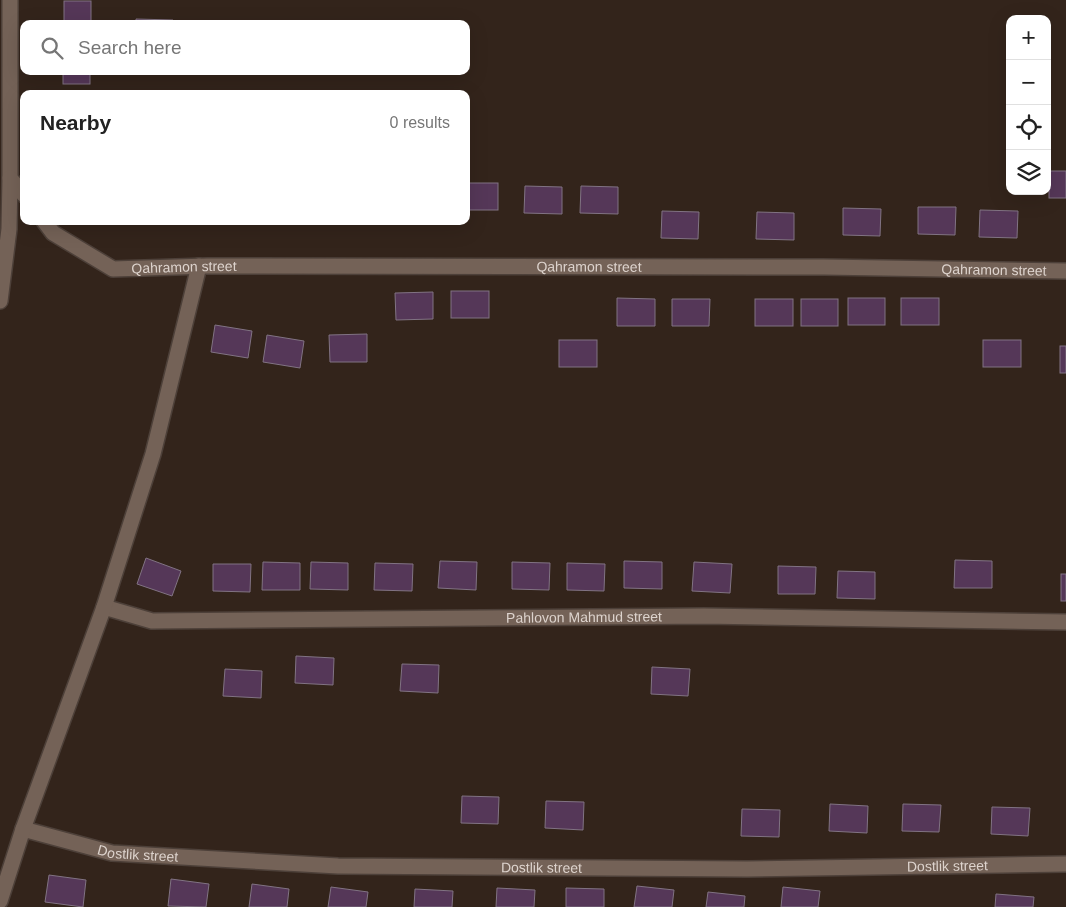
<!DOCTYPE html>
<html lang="en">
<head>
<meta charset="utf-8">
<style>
	:root { --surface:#fff; --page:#f6f6f6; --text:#222; --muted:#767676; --line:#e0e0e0 }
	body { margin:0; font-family:Arial,sans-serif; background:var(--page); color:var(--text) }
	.controls { position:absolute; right:15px; top:15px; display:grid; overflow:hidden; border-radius:10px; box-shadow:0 5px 20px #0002 }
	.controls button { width:45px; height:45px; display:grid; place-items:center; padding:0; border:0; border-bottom:1px solid var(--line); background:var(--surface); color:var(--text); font:25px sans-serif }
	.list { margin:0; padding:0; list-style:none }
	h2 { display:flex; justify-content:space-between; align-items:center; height:65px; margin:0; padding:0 20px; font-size:21px }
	h2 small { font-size:16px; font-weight:400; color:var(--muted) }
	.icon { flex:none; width:28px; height:28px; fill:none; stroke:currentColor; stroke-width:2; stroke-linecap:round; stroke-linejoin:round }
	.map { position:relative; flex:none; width:1066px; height:907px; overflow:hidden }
	.search { position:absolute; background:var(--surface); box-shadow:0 5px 20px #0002; left:20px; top:20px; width:450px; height:55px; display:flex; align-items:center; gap:12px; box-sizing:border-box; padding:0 18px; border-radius:10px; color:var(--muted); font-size:19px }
	.panel { position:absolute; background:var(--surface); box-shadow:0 5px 20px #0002; left:20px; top:90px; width:450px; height:135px; border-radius:10px }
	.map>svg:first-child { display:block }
	.building { fill:#553758; stroke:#817383 }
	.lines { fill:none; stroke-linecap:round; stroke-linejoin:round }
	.minor-casing { stroke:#4d4039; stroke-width:18 }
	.minor { stroke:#746257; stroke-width:15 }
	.labels { text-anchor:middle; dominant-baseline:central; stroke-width:4; stroke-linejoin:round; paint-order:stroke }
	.street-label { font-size:14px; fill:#ddd3cd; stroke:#33241b }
</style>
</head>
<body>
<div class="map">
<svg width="1066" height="907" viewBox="0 0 1066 907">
	<rect width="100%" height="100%" fill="#33241b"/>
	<g class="building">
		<rect x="64" y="1" width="27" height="23"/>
		<polygon points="136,19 173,20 173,24 136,24"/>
		<polygon points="176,21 214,22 213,24 176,24"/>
		<rect x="242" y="21" width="37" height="3"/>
		<rect x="63" y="71" width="27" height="13"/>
		<rect x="63" y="91" width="27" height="3"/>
		<rect x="1049" y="171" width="17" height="27"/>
		<rect x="466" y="183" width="32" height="27"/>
		<polygon points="525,186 562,187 562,214 524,213"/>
		<polygon points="581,186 618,187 618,214 580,213"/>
		<polygon points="918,207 956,207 955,235 918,234"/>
		<polygon points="843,208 881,209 880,236 843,235"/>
		<polygon points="980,210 1018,211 1017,238 979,237"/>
		<polygon points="662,211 699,212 698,239 661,238"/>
		<polygon points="757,212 794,213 794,240 756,239"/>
		<rect x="451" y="291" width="38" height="27"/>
		<polygon points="433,292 433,319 396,320 395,293"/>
		<polygon points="617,298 655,299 655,326 617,326"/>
		<rect x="848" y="298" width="37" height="27"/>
		<rect x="901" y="298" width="38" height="27"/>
		<polygon points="672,299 710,299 709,326 672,326"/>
		<rect x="755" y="299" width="38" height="27"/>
		<rect x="801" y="299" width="37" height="27"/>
		<polygon points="215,325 252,331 248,358 211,352"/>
		<polygon points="367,334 367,362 330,362 329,335"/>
		<polygon points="267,335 304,341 300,368 263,362"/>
		<rect x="559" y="340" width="38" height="27"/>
		<rect x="983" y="340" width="38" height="27"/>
		<rect x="1060" y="346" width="6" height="27"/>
		<polygon points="146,558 181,571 172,596 137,584"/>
		<polygon points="955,560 992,561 992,588 954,588"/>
		<polygon points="440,561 477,562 476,590 438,588"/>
		<polygon points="624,561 662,562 662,589 624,588"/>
		<polygon points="263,562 300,563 300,590 262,590"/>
		<polygon points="311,562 348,563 348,590 310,589"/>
		<polygon points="512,562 550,563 549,590 512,589"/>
		<polygon points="694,562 732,564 730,593 692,591"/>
		<polygon points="375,563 413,564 412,591 374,590"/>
		<polygon points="567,563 605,564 604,591 567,590"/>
		<polygon points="213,564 251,564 250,592 213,591"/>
		<polygon points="778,566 816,567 815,594 778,594"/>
		<polygon points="838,571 875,572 875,599 837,598"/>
		<rect x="1061" y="574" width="5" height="27"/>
		<polygon points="296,656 334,658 333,685 295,683"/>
		<polygon points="402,664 439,665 438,693 400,691"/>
		<polygon points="652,667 690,669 688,696 651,694"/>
		<polygon points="225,669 262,671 261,698 223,696"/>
		<polygon points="462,796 499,797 498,824 461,823"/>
		<polygon points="546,801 584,802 583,830 545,828"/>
		<polygon points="830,804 868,806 867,833 829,831"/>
		<polygon points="903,804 941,805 939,832 902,831"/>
		<polygon points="992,807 1030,808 1028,836 991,834"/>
		<polygon points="742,809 780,810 779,837 741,836"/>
		<polygon points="49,875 86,880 83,907 45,902"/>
		<polygon points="171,879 209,884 206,907 168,906"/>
		<polygon points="252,884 289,889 287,907 249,907"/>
		<polygon points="637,886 674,890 672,907 634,907"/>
		<polygon points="331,887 368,892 366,907 328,907"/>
		<polygon points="783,887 820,891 818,907 781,907"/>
		<polygon points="497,888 535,890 534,907 496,907"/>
		<polygon points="566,888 604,889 604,907 566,907"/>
		<polygon points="415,889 453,891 452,907 414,907"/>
		<polygon points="708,892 745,896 744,907 706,907"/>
		<polygon points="996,894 1034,897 1033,907 995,907"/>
	</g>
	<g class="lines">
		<g class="minor-casing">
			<g id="minor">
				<polyline points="10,0 10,178 24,195"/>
				<path id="s1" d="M44,221L53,233L113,269L207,266L824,267L1066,271"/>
				<polyline points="0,301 9,229 10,178"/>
				<path id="s2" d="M104,607L152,621L704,616L1066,622"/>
				<path id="s3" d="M23,829L112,853L338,866L747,869L1066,864"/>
				<polyline points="0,901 23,829 104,607 153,454 199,266"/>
			</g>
		</g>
		<use href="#minor" class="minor"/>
	</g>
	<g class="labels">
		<g class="street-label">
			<text stroke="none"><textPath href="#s1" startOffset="561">Qahramon street</textPath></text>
			<text stroke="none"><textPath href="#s1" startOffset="156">Qahramon street</textPath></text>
			<text stroke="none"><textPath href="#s1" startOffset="966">Qahramon street</textPath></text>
			<text stroke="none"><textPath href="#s2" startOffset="482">Pahlovon Mahmud street</textPath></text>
			<text stroke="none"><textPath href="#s3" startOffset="118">Dostlik street</textPath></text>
			<text stroke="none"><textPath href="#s3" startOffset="928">Dostlik street</textPath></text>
			<text stroke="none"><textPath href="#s3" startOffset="522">Dostlik street</textPath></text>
		</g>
	</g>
</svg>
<div class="controls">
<button>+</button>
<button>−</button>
<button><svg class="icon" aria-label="locate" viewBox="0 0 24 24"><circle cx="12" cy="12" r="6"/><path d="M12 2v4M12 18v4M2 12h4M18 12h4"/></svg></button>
<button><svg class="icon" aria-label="layers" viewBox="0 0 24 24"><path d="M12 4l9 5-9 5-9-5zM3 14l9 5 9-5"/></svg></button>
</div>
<div class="search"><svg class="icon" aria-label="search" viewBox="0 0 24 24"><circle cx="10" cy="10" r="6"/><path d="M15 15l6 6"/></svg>Search here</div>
<section class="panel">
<h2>Nearby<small>0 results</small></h2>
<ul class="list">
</ul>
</section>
</div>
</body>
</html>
